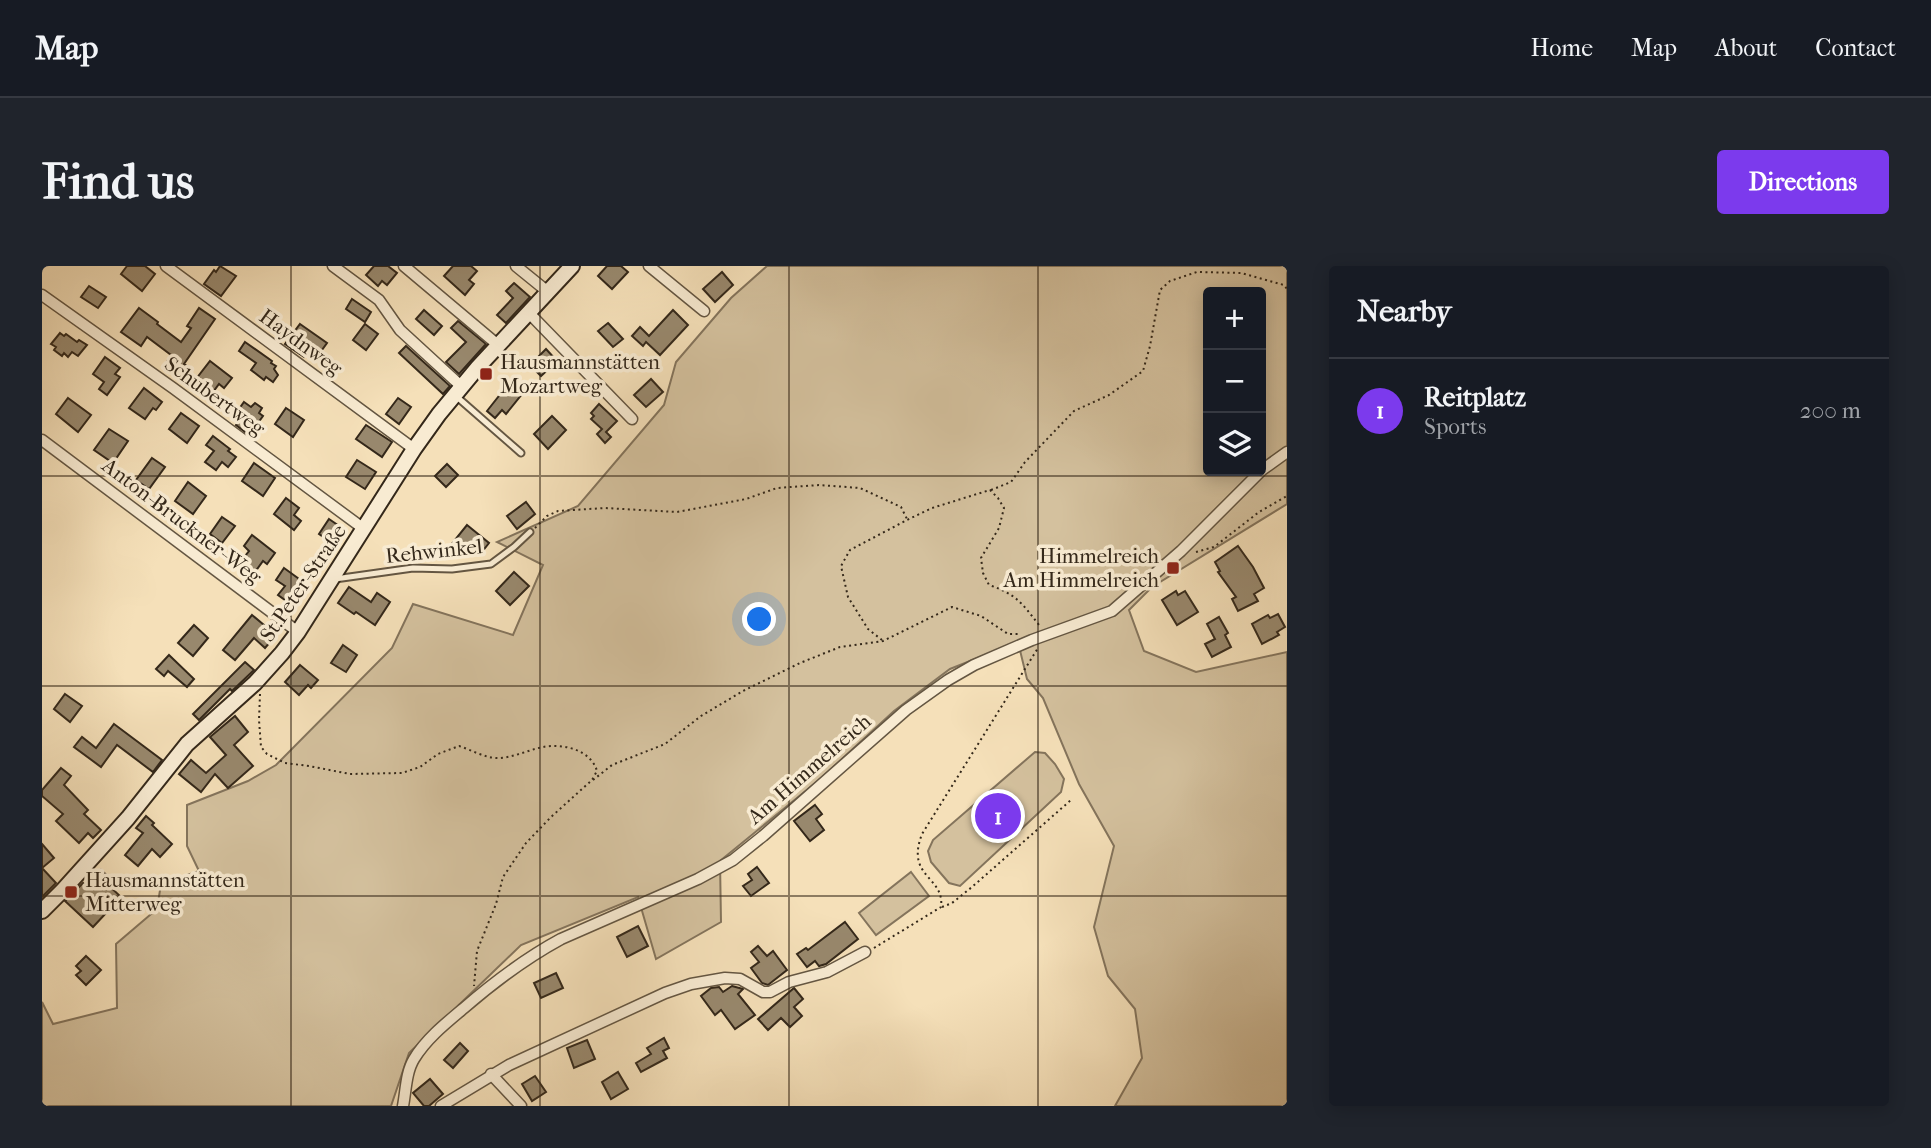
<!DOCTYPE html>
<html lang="en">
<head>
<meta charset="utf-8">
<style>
	:root { --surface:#171b24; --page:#20242c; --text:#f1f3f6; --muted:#9ea1a6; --line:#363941; --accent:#7c3aed }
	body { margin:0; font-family:"IM FELL French Canon",serif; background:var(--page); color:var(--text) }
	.controls { position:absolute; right:21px; top:21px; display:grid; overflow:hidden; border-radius:7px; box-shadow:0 4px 18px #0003 }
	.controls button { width:63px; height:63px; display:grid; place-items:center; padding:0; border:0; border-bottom:2px solid var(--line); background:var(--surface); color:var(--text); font:35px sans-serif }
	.you { position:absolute; left:718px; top:354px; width:24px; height:24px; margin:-18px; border:5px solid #fff; border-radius:50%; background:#1a73e8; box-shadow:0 0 0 10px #1a73e833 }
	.badge { display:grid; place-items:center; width:46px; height:46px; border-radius:50%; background:var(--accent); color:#fff; font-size:23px; font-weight:700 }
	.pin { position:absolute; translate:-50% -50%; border:4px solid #fff; box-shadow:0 2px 7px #0006 }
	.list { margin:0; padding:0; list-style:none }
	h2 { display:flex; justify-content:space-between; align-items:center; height:91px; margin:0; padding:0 28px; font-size:30px }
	h2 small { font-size:23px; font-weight:400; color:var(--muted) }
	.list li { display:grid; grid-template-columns:46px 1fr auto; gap:21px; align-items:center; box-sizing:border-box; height:105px; padding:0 28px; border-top:2px solid var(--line) }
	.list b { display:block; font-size:26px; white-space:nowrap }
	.list p { margin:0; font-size:23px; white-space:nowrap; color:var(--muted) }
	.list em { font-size:23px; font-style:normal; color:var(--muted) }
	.icon { flex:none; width:38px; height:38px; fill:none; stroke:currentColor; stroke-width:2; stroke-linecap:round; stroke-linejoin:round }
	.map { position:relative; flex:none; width:1245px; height:840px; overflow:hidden; border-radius:7px }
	header { display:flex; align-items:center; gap:42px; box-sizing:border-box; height:98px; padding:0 35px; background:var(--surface); border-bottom:2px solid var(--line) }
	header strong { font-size:33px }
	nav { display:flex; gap:38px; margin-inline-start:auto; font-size:24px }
	.intro { display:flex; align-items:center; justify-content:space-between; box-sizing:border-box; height:168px; padding:0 42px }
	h1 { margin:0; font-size:49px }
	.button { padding:18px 32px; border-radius:7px; background:var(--accent); color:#fff; font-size:24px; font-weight:700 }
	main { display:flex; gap:42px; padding:0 42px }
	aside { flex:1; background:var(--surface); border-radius:7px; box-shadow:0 4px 18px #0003 }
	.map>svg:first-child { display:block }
	.green { fill:#d4c19e; stroke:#84745c; stroke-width:2; fill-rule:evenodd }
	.building { fill:#98886d; stroke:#34281a; stroke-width:2 }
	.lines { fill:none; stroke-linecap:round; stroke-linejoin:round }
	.service-casing { stroke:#645642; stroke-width:9 }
	.minor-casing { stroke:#645642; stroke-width:13 }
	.secondary-casing { stroke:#34281a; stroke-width:18 }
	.path { stroke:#34281a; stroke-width:2; stroke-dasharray:2 3.5; stroke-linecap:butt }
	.service { stroke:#f8ebd2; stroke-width:5 }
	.minor { stroke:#f8ebd2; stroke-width:10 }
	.secondary { stroke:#f8ebd2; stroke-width:14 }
	.grid { fill:none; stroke:#34281a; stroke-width:2; stroke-opacity:0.55 }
	.poi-dot { fill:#8f2418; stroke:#f8ebd2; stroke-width:2.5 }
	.labels { text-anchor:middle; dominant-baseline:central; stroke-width:7; stroke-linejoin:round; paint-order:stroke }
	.street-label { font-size:21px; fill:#34281a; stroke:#f8ebd2 }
	.poi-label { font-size:21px; fill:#34281a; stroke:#f8ebd2; text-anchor:start }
</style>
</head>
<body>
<header>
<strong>Map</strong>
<nav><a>Home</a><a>Map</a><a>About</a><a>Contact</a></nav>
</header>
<div class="intro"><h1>Find us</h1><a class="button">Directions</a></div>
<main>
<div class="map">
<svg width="1245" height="840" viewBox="0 0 1245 840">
	<rect width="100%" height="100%" fill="#f5e0b9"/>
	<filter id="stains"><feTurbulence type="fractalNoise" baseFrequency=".00286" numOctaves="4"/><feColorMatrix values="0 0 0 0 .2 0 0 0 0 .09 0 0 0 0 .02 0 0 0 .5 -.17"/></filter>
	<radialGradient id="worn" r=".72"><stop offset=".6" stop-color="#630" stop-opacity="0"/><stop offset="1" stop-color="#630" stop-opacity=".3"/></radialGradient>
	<g class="green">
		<path d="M725,0H1245V238L1110,321L1087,344L1102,385L1154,406L1245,386V840H1073L1100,792L1093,743L1066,710L1052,661L1072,580L1037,518L1001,432L985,413L976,376L908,403L852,445L777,514L678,595L679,656L614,693L596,631L479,679L367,787L349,840H0V736L11,758L75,742L74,678L115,643L119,618L157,605L145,580V539L206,515L234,499L350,382L371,338L471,369L501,299L455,276L536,240L622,139L634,96L689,32ZM1166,26H1219V205H1166Z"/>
		<polygon points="993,486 1003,487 1013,498 1022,513 1019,526 918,620 907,617 889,596 886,585 891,574"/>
		<polygon points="869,606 887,630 834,669 817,647"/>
	</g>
	<g class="building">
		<polygon points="85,0 103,0 113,8 100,25 79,8"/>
		<polygon points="178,0 194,10 179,30 162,18 172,4 174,6"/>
		<polygon points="332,0 346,0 355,7 345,19 340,15 336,20 324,9"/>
		<polygon points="411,0 429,0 435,5 427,14 432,18 423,29 402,10"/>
		<polygon points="565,0 579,0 586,6 570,23 556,10"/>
		<polygon points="680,6 691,19 673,36 661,23"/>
		<polygon points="472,17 488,31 464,57 455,49 471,32 464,25"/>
		<polygon points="47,20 64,31 56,42 39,31"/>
		<polygon points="310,33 329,46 323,56 304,43"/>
		<polygon points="97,42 116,56 115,58 139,76 149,62 145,60 157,42 173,53 142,98 145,100 137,111 122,100 129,89 105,71 99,80 79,66"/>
		<polygon points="382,44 400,60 392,69 374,53"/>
		<polygon points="631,44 646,59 618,89 604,76 601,80 590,70 598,61 607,70"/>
		<polygon points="416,55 444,78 417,108 404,96 424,76 409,62"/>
		<polygon points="566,57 581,73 571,81 556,65"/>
		<polygon points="258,58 285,77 277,88 269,82 262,91 243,78"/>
		<polygon points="323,58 336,68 324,84 311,74"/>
		<polygon points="18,67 22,70 24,68 35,76 37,74 45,79 36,90 30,86 26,91 22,87 20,90 12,84 14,81 9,78"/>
		<polygon points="203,76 230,95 229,97 234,100 232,103 236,109 231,116 224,111 222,114 209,104 214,97 197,85"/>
		<polygon points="364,80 408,120 401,128 357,87"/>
		<polygon points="504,83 515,95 499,110 488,99"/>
		<polygon points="63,91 78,102 73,108 78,111 65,129 57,123 62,116 51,108"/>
		<polygon points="168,95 190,112 182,122 177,118 171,126 154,113"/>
		<polygon points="609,113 621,126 604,141 592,129"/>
		<polygon points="468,116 481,127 464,148 460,144 453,152 445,145"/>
		<polygon points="102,122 120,136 114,144 111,142 103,153 87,142"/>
		<polygon points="26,132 49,149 36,166 14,148"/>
		<polygon points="356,132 369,141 357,158 344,148"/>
		<polygon points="202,136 209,141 213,137 220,142 217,147 221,150 207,169 194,159 198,154 192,150"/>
		<polygon points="557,138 575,155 564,166 569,171 563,177 555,168 560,163 549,153 552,150 549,147"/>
		<polygon points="244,142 262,154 251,171 233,158"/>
		<polygon points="139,147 157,160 145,177 127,163"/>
		<polygon points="510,150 524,164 506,183 492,168"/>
		<polygon points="324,159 350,176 340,191 314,173"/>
		<polygon points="67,163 86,175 71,197 52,184"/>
		<polygon points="171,170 188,183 186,185 194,191 186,201 180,196 174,204 163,196 172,185 164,179"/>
		<polygon points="110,192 123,201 107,223 94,214"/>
		<polygon points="315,194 334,206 323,223 304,211"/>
		<polygon points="212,197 233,212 221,230 200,215"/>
		<polygon points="405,198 416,209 404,221 393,210"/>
		<polygon points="146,216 164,230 151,248 133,235"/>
		<polygon points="244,232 257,242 252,249 259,255 252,264 232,248"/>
		<polygon points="484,236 493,248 475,263 465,250"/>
		<polygon points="180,251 193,260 180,277 168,268"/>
		<polygon points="287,253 300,262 290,277 277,268"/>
		<polygon points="425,259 447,277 439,287 427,277 418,288 408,280"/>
		<polygon points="210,269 233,287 225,298 221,295 213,306 199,295 207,285 202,280"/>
		<polygon points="1196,280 1211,301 1222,322 1212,328 1216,335 1196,345 1190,333 1194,331 1176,306 1178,305 1173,296"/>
		<polygon points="242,302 264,318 250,339 236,329 243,320 234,314"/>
		<polygon points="472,306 487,320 468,339 454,325"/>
		<polygon points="307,321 329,336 335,327 348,336 333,359 314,346 312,348 296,337"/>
		<polygon points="1134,325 1136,329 1143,325 1156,346 1135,359 1120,334"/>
		<polygon points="1236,348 1243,361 1235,366 1237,369 1220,378 1210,358 1226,349 1228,352"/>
		<polygon points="210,349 234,369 223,382 212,372 193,394 181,384"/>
		<polygon points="1177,351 1186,367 1183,369 1189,381 1170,391 1163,378 1173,373 1165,358"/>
		<polygon points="152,359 166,372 151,390 136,377"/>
		<polygon points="301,379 315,389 304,406 289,397"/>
		<polygon points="127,389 152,413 145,421 126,405 122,410 114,403"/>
		<polygon points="203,396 212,404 190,425 188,423 157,454 151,448"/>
		<polygon points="258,399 276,414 269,422 266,419 257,429 243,416"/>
		<polygon points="23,428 40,440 28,456 12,443"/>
		<polygon points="193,450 206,466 192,479 211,500 186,522 173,508 159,526 137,508 149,494 164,507 184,489 168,471"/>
		<polygon points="72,458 120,494 111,506 75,479 59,501 32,481 40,471 54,482"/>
		<polygon points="19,502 29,510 22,519 46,544 42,548 59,564 51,572 46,567 37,577 14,555 21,548 0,530 0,524"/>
		<polygon points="773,539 780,548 774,553 782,564 768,575 752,555"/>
		<polygon points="104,550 112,557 110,559 130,578 118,591 110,583 96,600 83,589 101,567 94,562"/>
		<polygon points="0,578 12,592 0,602 14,617 0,631"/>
		<polygon points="715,601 727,617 709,630 701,620 710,614 706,608"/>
		<polygon points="59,604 68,612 64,617 79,631 51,661 23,635 41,617 44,620"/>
		<polygon points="803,656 816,673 784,698 777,700 773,695 765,701 755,688 764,682 766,684"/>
		<polygon points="596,660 606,680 585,691 575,671"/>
		<polygon points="716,680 725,690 731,685 745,704 726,719 720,717 709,702 717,696 709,686"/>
		<polygon points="44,690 59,704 44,719 34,709 39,705 34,700"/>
		<polygon points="514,707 521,722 499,732 492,717"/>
		<polygon points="690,720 701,723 696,728 713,749 693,763 679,744 673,749 659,730 669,722 677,721 681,726"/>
		<polygon points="752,722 761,733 752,741 760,750 748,761 739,752 726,764 716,753"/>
		<polygon points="622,772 627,782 621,785 625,792 599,806 594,797 609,788 605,782"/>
		<polygon points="545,774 553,793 532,802 525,782"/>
		<polygon points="418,777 426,785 411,802 402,794"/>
		<polygon points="576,806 586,823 569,833 560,816"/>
		<polygon points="493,810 504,826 490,835 480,818"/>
		<polygon points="388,813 401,828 387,840 382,840 371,827"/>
	</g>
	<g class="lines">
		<g class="service-casing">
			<g id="service">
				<polyline points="415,131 479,187"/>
				<polyline points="293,313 371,302 410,303 449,298 472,281 488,266"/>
			</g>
		</g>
		<g class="minor-casing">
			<g id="minor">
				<polyline points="124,0 372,183"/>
				<polyline points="291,0 337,34 358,64 419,120"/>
				<polyline points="362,0 456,79"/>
				<polyline points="474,0 506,26"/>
				<polyline points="607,0 662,45"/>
				<polyline points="0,29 131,122 322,263"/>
				<polyline points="486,46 590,153"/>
				<polyline points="0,174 256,366"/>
				<polyline points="449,808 479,840"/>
				<path d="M361,840C364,824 364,806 372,793C384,773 404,757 422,742C452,716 484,692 519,673L656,613L691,594L721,570L864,444L906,414L932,399L990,374L1070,345L1139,285L1220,204L1245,186"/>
				<polyline points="399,840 467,799 623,727 649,718 683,712 698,713 721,726 728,726 747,716 785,706 823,686"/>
			</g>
		</g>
		<g class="secondary-casing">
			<polyline id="secondary" points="0,645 21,624 86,552 145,478 213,417 240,387 256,366 372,183 397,148 436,101 530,0"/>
		</g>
		<g class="path">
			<polyline points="949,224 969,216 983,196 1032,145 1067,129 1101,105 1108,80 1118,24 1128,15 1155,6 1199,7 1242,19 1245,23"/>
			<polyline points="493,262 505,250 516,245 563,242 635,246 704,233 735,222 777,219 818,222 859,241 865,253"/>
			<polyline points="1154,286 1172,281 1217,246 1245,230"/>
			<path d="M840,374L826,363L806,331L799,300L808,284L865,254L890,242L948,224L956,232L962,242L957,262L939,292L941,307L947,319C974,328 980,337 997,359"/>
			<path d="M218,428L217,454L219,481L225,488L243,497L267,500L308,508L360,507L378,501L396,488L417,480C430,484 444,493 458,492C473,491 486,484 501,481C521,477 549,484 555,505L550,514L509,551L484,577L461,611L454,638L435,685L432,720"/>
			<polyline points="551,514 570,499 623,478 659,450 701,425 758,397 798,381 841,375 910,341 939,350 966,368 978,368"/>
			<polyline points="900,641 910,637 930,621 1029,534"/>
			<path d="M832,682L899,641C903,610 863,612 880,568L996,382"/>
		</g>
		<use href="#service" class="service"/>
		<use href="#minor" class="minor"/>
		<use href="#secondary" class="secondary"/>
	</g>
	<path class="grid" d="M249,0V840M498,0V840M747,0V840M996,0V840M0,210H1245M0,420H1245M0,630H1245"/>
	<g class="poi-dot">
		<rect x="437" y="101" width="14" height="14" rx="3.5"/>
		<rect x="1124" y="295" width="14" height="14" rx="3.5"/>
		<rect x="22" y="619" width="14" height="14" rx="3.5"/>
	</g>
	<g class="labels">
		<g class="street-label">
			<text transform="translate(259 76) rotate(36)">Haydnweg</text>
			<text transform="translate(173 130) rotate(36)">Schubertweg</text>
			<text transform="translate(140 255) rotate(37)">Anton-Bruckner-Weg</text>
			<text transform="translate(392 285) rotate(-6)">Rehwinkel</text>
			<text transform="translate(261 317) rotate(-56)">St.Peter-Straße</text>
			<text transform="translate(767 503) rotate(-41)">Am Himmelreich</text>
		</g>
		<g class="poi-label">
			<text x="458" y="96">Hausmannstätten<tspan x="458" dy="24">Mozartweg</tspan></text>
			<text x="1117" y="290" text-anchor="end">Himmelreich<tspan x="1117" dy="24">Am Himmelreich</tspan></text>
			<text x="43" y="614">Hausmannstätten<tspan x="43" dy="24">Mitterweg</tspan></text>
		</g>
	</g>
	<rect width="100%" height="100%" filter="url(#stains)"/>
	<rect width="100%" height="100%" fill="url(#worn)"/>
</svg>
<div class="controls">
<button>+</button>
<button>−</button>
<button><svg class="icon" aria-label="layers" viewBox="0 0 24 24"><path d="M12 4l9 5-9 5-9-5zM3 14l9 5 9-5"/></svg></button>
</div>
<div class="you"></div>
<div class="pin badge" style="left:956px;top:550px">1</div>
</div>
<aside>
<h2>Nearby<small></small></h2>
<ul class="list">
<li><span class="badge">1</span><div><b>Reitplatz</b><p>Sports</p></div><em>200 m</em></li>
</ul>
</aside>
</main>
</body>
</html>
